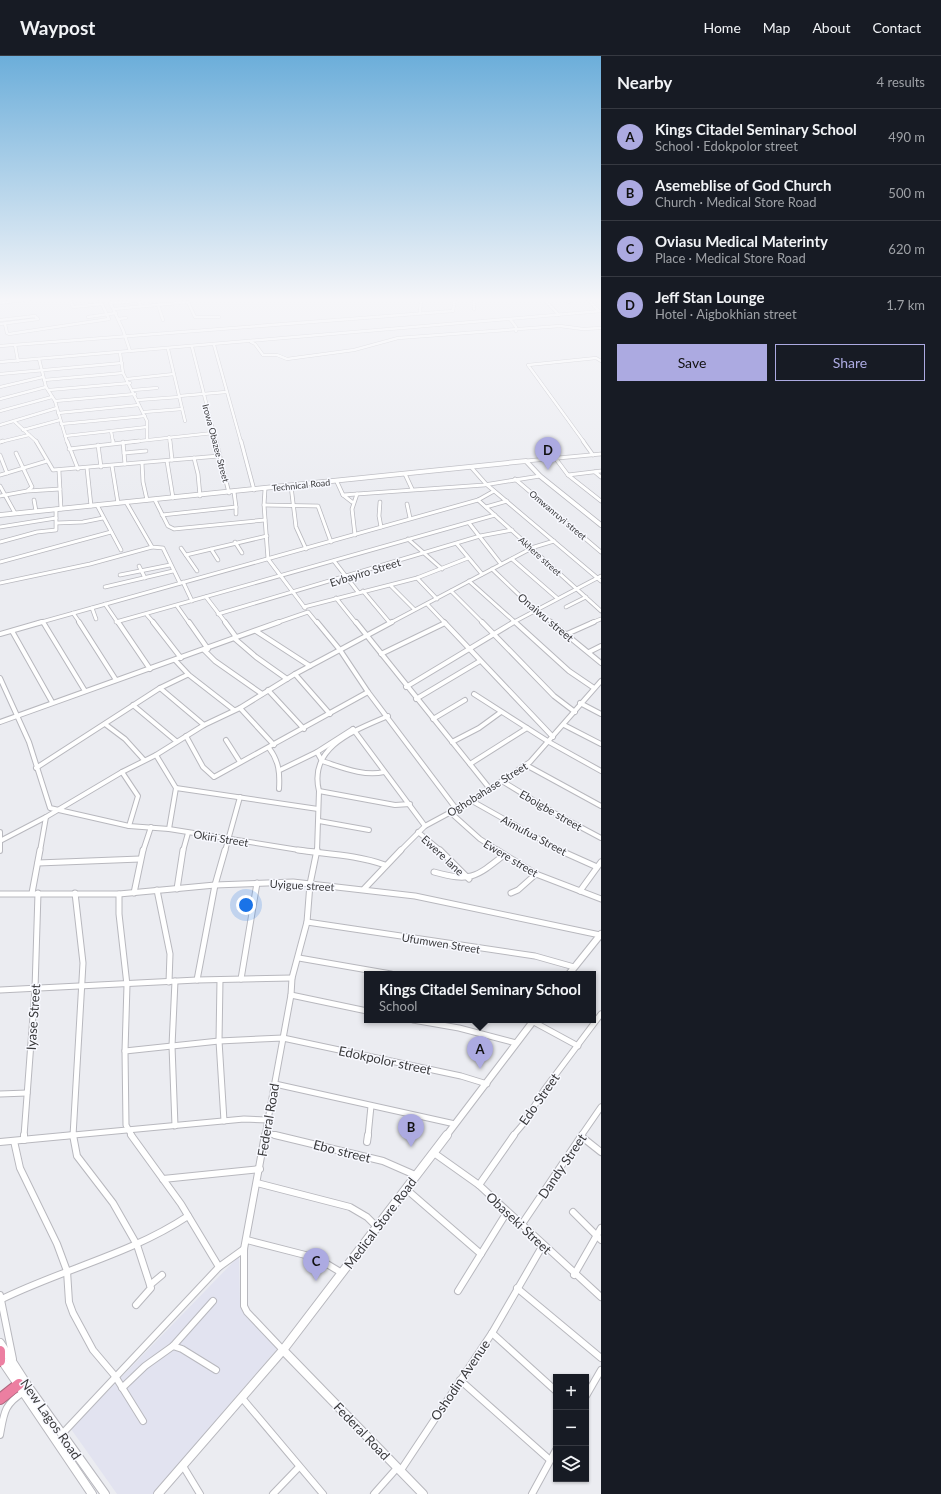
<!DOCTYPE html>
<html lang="en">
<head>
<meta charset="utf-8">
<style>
	:root { --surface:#171b24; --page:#20242c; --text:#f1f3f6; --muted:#9ea1a6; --line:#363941; --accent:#acaae1 }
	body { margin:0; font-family:Lato,sans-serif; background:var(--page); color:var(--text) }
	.controls { position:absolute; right:12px; bottom:12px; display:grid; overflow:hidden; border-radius:0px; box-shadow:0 1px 3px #0004 }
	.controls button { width:36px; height:36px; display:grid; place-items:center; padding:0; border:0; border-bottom:1px solid var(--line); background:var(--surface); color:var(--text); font:20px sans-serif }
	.you { position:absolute; left:246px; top:849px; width:14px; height:14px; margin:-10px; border:3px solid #fff; border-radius:50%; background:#1a73e8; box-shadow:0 0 0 6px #1a73e833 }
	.badge { display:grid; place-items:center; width:26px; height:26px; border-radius:50%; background:var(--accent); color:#111; font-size:13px; font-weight:700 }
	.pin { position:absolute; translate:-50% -33px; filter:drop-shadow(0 1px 2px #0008) }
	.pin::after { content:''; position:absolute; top:21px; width:14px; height:12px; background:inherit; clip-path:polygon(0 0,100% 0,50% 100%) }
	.popup { position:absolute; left:364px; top:915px; width:232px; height:52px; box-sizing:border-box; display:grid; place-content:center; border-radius:0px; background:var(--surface); filter:drop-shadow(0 1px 3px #0005); font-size:13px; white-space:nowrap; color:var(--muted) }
	.popup b { font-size:15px; color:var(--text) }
	.popup::after { content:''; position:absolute; left:50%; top:100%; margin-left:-8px; border:8px solid transparent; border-top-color:var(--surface) }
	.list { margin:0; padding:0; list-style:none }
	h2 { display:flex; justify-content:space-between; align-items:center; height:52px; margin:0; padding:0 16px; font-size:17px }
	h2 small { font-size:13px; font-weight:400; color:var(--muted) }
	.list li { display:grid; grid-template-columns:26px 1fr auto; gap:12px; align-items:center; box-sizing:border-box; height:56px; padding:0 16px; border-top:1px solid var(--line) }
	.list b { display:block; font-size:15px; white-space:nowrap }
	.list p { margin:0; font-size:13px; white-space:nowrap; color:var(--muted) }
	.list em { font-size:13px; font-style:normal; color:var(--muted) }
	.actions { display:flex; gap:8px; padding:12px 16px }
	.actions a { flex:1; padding:9px 0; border:1px solid var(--accent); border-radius:0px; text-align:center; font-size:14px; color:var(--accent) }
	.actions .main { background:var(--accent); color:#111 }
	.icon { flex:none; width:22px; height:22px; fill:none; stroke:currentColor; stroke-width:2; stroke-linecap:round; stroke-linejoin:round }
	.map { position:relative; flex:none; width:601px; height:1438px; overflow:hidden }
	header { display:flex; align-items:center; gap:24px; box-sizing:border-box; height:56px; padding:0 20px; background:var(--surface); border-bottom:1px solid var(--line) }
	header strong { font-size:19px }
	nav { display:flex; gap:22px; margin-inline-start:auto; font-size:14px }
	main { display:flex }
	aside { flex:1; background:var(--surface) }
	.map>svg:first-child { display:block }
	.built { fill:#e2e3f0 }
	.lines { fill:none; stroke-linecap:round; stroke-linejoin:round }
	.street-far4-casing { stroke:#b8b8be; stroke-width:3.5 }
	.street-far3-casing { stroke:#b8b8be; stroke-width:4.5 }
	.street-far2-casing { stroke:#b8b8be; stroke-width:6 }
	.street-far1-casing { stroke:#b8b8be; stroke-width:7 }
	.street-casing { stroke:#b8b8be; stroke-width:8 }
	.secondary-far2-casing { stroke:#b8b8be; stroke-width:5.5 }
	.secondary-far1-casing { stroke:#b8b8be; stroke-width:8 }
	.secondary-casing { stroke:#b8b8be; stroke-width:10 }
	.highway-casing { stroke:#ae677e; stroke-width:12 }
	.street-far4 { stroke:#fff; stroke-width:2.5 }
	.street-far3 { stroke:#fff; stroke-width:3 }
	.street-far2 { stroke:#fff; stroke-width:4 }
	.street-far1 { stroke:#fff; stroke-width:5 }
	.street { stroke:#fff; stroke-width:6 }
	.secondary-far2 { stroke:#fff; stroke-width:4 }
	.secondary-far1 { stroke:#fff; stroke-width:6 }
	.secondary { stroke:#fff; stroke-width:8 }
	.highway { stroke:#ec7fa1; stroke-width:10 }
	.labels { text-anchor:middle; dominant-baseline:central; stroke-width:3; stroke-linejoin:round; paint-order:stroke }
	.far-street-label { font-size:9px; fill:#3a3a3c; stroke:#f8f9ff }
	.street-label { font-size:11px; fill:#3a3a3c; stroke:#f8f9ff }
	.near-street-label { font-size:13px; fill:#3a3a3c; stroke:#f8f9ff }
</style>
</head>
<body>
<header>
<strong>Waypost</strong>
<nav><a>Home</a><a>Map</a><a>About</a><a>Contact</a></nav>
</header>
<main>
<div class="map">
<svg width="601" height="1438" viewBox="0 0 601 1438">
	<rect width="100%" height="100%" fill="#ebecf1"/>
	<polygon class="built" points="239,1200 240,1247 277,1293 153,1438 117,1438 71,1373"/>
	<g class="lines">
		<g class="street-far4-casing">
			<g id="street-far4">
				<polyline points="70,242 73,251 102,248"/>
				<polyline points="108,242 123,274 130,295"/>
				<polyline points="474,242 474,253"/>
				<polyline points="543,242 559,259"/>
				<polyline points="565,242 569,246"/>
				<polyline points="586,242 599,255"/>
				<polyline points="70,243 77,242"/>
				<polyline points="0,247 38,242"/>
				<polyline points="111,247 137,245 140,246 140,250"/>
				<polyline points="158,249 163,264"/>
				<polyline points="114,253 188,246 195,261 219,261"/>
				<polyline points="420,257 421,242"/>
				<polyline points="88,261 116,257"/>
				<polyline points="118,263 126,262"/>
				<polyline points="510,263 516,271 516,275"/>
				<polyline points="0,264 35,260 38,263 0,268"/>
				<polyline points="5,268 7,277 9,278 109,263 99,242"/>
				<polyline points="251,286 255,288 263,299 277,299 287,303 354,294 398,282 560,270 583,273 601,272"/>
				<polyline points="15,289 18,305"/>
				<polyline points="214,289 241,386"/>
				<polyline points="0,290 453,255 455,242"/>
				<polyline points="192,291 216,386"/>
				<polyline points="168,293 185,365"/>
				<polyline points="120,297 123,317 147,365 147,383"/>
				<polyline points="39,303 46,331 55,345 67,386"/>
				<polyline points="0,306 601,255"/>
				<polyline points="0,318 122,307"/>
				<polyline points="127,323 174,318"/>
				<polyline points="44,324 123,317"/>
				<polyline points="0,331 43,321"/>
				<polyline points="49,334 130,327"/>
				<polyline points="133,334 157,332"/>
				<polyline points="179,340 226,336"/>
				<polyline points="0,343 46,331"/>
				<polyline points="138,344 179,341"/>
				<polyline points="55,345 135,338"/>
				<polyline points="0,355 52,341"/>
				<polyline points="144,356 182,353"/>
				<polyline points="58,357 139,349"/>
				<polyline points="14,365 37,386"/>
				<polyline points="61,368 145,360"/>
				<polyline points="0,369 57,352"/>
				<polyline points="23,374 60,364"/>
				<polyline points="111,375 113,386"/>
				<polyline points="65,380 147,371"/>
				<polyline points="169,381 170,386"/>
				<polyline points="0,386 29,379"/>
				<polyline points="130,386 213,377"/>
				<polyline points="584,386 528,309 596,302 601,305"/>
			</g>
		</g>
		<g class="street-far3-casing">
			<g id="street-far3">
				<polyline points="36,385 53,414 219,400"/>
				<polyline points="67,385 78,413"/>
				<polyline points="113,385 113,387"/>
				<polyline points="170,385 172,404"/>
				<polyline points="216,385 229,437"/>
				<polyline points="241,385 254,434"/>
				<polyline points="583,385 593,399"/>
				<polyline points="0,386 3,385"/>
				<polyline points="123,386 125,408"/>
				<polyline points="98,389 101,411"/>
				<polyline points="69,393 139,385"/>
				<polyline points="124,397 146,395"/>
				<polyline points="0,399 7,417"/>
				<polyline points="194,402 198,418 200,440"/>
				<polyline points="556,403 568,419 601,445"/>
				<polyline points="167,405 173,442"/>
				<polyline points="526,405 601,398"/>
				<polyline points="142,407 143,426 147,444"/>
				<polyline points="112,410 118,447"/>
				<polyline points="471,411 486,428 601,525"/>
				<polyline points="87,412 91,450"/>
				<polyline points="59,415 61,453"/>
				<polyline points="595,416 601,421"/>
				<polyline points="405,418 412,433"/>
				<polyline points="0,419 47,405"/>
				<polyline points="568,419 601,415"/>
				<polyline points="515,423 601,496"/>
				<polyline points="337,426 343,439"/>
				<polyline points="0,430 15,457"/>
				<polyline points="291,430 296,471 306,493"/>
				<polyline points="265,433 264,449 268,503 305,552"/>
				<polyline points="28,435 60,433"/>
				<polyline points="0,440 27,435 32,431 16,397"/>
				<polyline points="34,444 36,455"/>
				<polyline points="155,444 168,470 174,473 265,464"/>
				<polyline points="478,444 601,555"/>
				<polyline points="126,446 152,491 163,492 180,527"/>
				<polyline points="352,446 343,439 357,438"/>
				<polyline points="380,446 379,460 381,471"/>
				<polyline points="407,448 410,462"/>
				<polyline points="97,449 121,494"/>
				<polyline points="264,449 318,450 331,486"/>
				<polyline points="236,451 236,458"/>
				<polyline points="486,451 507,445"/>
				<polyline points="162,459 236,451 234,436"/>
				<polyline points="57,467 83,466 103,462"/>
				<polyline points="469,467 501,508"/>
				<polyline points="0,471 56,462"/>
				<polyline points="355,479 352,453 357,438 484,429 540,420"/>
				<polyline points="408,483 442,513"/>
				<polyline points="0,486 37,476 56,474 56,453"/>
				<polyline points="235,486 242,497"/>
				<polyline points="457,488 482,518"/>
				<polyline points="181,492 197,515"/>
				<polyline points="531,492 554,485"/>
				<polyline points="211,493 218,504"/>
				<polyline points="186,499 267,480"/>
				<polyline points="512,503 557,542"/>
				<polyline points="334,505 358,536"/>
				<polyline points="0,506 111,476"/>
				<polyline points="139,510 145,522"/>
				<polyline points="492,513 536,555 553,567"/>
				<polyline points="120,519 170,509"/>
				<polyline points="417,522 437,543"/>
				<polyline points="469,525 516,567"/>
				<polyline points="183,526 192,545"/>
				<polyline points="0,527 90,508 152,491"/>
				<polyline points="391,530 414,553"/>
				<polyline points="105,531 173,515"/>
				<polyline points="363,535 390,567"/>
				<polyline points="451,535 483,567"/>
				<polyline points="206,541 226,567"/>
				<polyline points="336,542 356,567"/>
				<polyline points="105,548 118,567"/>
				<polyline points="427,548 445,567"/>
				<polyline points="177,550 189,567"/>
				<polyline points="304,551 417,522 468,502"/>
				<polyline points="566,551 586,541"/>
				<polyline points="92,552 96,563"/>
				<polyline points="73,557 80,567"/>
				<polyline points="218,558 480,480 512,474"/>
				<polyline points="147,559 154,567"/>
				<polyline points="116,566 495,459"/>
				<polyline points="38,567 478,444 494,435"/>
				<polyline points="276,567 308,556 317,567"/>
				<polyline points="390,567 532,492"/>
				<polyline points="512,567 601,520"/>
				<polyline points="591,567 601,563"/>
			</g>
		</g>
		<g class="street-far2-casing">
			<g id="street-far2">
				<polyline points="43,566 85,635"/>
				<polyline points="79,566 116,624"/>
				<polyline points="118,566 150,613"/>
				<polyline points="153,566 181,602"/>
				<polyline points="189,566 208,593"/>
				<polyline points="225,566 236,581"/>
				<polyline points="317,566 340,594 368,636 457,754"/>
				<polyline points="356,566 490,733"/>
				<polyline points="444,566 553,681"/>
				<polyline points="482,566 554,640 575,656"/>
				<polyline points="515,566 569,615 594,632"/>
				<polyline points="551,566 601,607"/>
				<polyline points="12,575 52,646"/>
				<polyline points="256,575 310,610"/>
				<polyline points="0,578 42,566"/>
				<polyline points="567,578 594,566"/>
				<polyline points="234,582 256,601 287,623"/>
				<polyline points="204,594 215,605 262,638"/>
				<polyline points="589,596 601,590"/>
				<polyline points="381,598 445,567"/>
				<polyline points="175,604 189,619 234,654"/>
				<polyline points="295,618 330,658"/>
				<polyline points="0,622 29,686 50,752 129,770 169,773 305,795"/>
				<polyline points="406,631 514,566"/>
				<polyline points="160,632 204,669"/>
				<polyline points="268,634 304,673"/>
				<polyline points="474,638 549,686 601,715"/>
				<polyline points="416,643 480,605"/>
				<polyline points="580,647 601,658"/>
				<polyline points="133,649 176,685"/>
				<polyline points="240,652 274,689"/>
				<polyline points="433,663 465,644"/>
				<polyline points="0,666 279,566"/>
				<polyline points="105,668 125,683 144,704"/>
				<polyline points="564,669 601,688"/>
				<polyline points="353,673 425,770"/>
				<polyline points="186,680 203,711 214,721 368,636"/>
				<polyline points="226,684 240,706"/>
				<polyline points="452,686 479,672 501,656"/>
				<path d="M269,692C279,705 280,717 279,733"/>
				<path d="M317,696L322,705C341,711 364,721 384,716"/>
				<polyline points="156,699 176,732 169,773"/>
				<polyline points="470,708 527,672"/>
				<polyline points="526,709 601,750"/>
				<polyline points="36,712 160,632 187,619"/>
				<polyline points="280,714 317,696 353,673"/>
				<polyline points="122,716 138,740 129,770"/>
				<polyline points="502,725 556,758 601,782"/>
				<polyline points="176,732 318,753"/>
				<polyline points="319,735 395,749 410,748"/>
				<polyline points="472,745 561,795"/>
				<polyline points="451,757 480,783 499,795"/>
				<polyline points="319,765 369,774"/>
				<polyline points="0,776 0,795"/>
				<polyline points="418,776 441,795"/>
				<polyline points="0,785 46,761 122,716 156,699 204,669 240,652 295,618 392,566"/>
				<polyline points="40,795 46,761"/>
				<polyline points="143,795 151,771"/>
				<polyline points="183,795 188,777"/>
				<polyline points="225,795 240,741"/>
				<path d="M317,795L319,735C308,690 356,674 388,660"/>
				<polyline points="400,795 425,770 477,742 530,706 601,625"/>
			</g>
		</g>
		<g class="street-far1-casing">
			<g id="street-far1">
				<path d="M298,794C327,798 358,799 385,809"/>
				<polyline points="440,794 469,823"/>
				<polyline points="497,794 536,818 601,843"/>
				<polyline points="559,794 597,811"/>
				<polyline points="38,807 140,803"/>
				<path d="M434,816C470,826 475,822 504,799"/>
				<polyline points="177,833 183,794"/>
				<polyline points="364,833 401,794"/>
				<polyline points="157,834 170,898 169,926"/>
				<polyline points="580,835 601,806"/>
				<polyline points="32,837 40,794"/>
				<polyline points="134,837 143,794"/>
				<polyline points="511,837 518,834 536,818"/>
				<polyline points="0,838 119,838 215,829 293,826 415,840 600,879"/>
				<polyline points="119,838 119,858 127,929 125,995 126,1069 132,1080"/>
				<polyline points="307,866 535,900 574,911"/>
				<polyline points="299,902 391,918"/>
				<polyline points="241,923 257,827"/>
				<polyline points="197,924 215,829 225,794"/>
				<polyline points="220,924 219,985 224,1065"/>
				<polyline points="175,925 172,990 175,1070"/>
				<polyline points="0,934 197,924 292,922"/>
				<polyline points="291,939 367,955"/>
				<polyline points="413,964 459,972 516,987"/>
				<polyline points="532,965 578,990"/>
				<polyline points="125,995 219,985 283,982 461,1020 487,1028"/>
				<polyline points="275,1028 455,1068"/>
				<polyline points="0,1038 27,1037"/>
				<polyline points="266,1077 279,1080"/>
				<polyline points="24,1080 35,933 38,837"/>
				<polyline points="63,1080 244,1063 268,1064"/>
				<polyline points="73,1080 83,907 75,837"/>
				<polyline points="265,1080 291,939 292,922 307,866 310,828 317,794"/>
				<polyline points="368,1080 371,1050"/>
				<polyline points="513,1080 524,1067 544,1034 601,958"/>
				<polyline points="581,1080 601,1051"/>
			</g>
		</g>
		<g class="street-casing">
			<g id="street">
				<polyline points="73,1079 77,1100 113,1147 137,1189 151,1232 136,1249"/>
				<polyline points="131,1079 181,1148 219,1211"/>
				<polyline points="265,1079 244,1193 244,1250 247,1256 283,1294"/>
				<polyline points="275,1079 383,1105 415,1119"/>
				<polyline points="582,1081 601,1096"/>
				<polyline points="24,1084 24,1079"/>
				<polyline points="14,1085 20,1112 57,1188 67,1215 69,1246 73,1257 93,1294 115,1320 143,1365"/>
				<polyline points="0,1086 74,1079"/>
				<polyline points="367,1086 368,1079"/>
				<polyline points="434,1097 479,1129 601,1241"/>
				<polyline points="163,1123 260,1113"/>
				<polyline points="257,1127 350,1151 367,1161 376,1170"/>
				<polyline points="479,1129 514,1079"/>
				<polyline points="406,1133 481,1198"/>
				<polyline points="573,1156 601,1184"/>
				<polyline points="522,1168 582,1079"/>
				<polyline points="247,1184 317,1202 342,1217"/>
				<polyline points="574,1219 601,1172"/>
				<polyline points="150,1229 162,1219"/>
				<polyline points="517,1232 601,1302"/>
				<polyline points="458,1235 507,1156"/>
				<polyline points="0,1239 13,1303"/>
				<path d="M2,1243C63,1213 131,1198 188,1160"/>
				<polyline points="492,1277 556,1335"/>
				<polyline points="173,1290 182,1293 216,1314"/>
				<polyline points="460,1324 550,1404"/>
				<polyline points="122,1332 145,1310 173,1290 213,1245"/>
				<polyline points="586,1340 601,1314"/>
				<polyline points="242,1342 323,1438"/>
				<polyline points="62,1378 219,1211 244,1193"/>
				<path d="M0,1379C4,1357 4,1348 24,1336"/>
				<polyline points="183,1410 200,1438"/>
				<polyline points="401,1414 492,1277 543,1189"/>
				<polyline points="273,1438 299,1411"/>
				<polyline points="374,1438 397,1412"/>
				<polyline points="532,1438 556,1394"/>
			</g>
		</g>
		<g class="secondary-far2-casing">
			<polyline id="secondary-far2" points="0,459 526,405 540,420 601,469"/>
		</g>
		<g class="secondary-far1-casing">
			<g id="secondary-far1">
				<polyline points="569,918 601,878"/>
				<polyline points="446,1080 534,964"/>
			</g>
		</g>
		<g class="secondary-casing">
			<g id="secondary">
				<polyline points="0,1287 27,1329 105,1438"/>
				<polyline points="283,1294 423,1438"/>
				<polyline points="1,1303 92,1438"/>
				<polyline points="158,1438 283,1294 447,1079"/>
			</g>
		</g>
		<g class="highway-casing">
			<g id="highway">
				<polyline points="0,1295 0,1305"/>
				<polyline points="0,1343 19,1328"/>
			</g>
		</g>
		<use href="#street-far4" class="street-far4"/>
		<use href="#street-far3" class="street-far3"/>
		<use href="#street-far2" class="street-far2"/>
		<use href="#street-far1" class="street-far1"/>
		<use href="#street" class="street"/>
		<use href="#secondary-far2" class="secondary-far2"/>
		<use href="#secondary-far1" class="secondary-far1"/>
		<use href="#secondary" class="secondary"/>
		<use href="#highway" class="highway"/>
	</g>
	<linearGradient id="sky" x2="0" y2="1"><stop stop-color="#6caeda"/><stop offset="0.55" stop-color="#f6f6f9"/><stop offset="1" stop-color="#f6f6f9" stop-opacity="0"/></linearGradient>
	<rect width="601" height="443" fill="url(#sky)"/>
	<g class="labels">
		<g class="far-street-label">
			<text transform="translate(216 387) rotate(75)">Irowa Obazee Street</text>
			<text transform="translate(301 429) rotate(-6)">Technical Road</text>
			<text transform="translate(558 459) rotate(40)">Omwanruyi street</text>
			<text transform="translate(540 500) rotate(42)">Akhere street</text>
		</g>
		<g class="street-label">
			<text transform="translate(365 516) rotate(-17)">Evbayiro Street</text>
			<text transform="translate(546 561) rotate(40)">Onaiwu street</text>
			<text transform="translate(487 733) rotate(-32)">Oghobahase Street</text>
			<text transform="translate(551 754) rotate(30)">Eboigbe street</text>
			<text transform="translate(534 779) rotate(28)">Aimufua Street</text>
			<text transform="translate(221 782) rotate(9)">Okiri Street</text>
			<text transform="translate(443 799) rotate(43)">Ewere lane</text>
			<text transform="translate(511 802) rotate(31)">Ewere street</text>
			<text transform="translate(302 829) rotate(3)">Uyigue street</text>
			<text transform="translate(441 887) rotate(9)">Ufumwen Street</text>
		</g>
		<g class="near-street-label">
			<text transform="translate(33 961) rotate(-86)">Iyase Street</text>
			<text transform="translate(385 1004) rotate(12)">Edokpolor street</text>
			<text transform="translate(539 1043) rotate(-55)">Edo Street</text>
			<text transform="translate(268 1064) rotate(-80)">Federal Road</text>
			<text transform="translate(342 1095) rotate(14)">Ebo street</text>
			<text transform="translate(562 1110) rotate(-56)">Dandy Street</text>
			<text transform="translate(380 1167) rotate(-53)">Medical Store Road</text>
			<text transform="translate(519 1167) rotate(43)">Obaseki Street</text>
			<text transform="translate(460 1324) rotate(-56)">Oshodin Avenue</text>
			<text transform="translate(51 1363) rotate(55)">New Lagos Road</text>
			<text transform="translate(362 1375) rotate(46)">Federal Road</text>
		</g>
	</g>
</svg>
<div class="controls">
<button>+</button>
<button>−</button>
<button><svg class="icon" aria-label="layers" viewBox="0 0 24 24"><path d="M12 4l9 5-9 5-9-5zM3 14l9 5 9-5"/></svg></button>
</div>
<div class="you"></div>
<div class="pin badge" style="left:480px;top:1013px">A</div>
<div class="popup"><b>Kings Citadel Seminary School</b>School</div>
<div class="pin badge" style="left:411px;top:1091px">B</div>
<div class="pin badge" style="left:316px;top:1225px">C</div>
<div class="pin badge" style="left:548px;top:414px">D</div>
</div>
<aside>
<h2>Nearby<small>4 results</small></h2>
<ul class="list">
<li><span class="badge">A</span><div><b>Kings Citadel Seminary School</b><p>School · Edokpolor street</p></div><em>490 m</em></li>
<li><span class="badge">B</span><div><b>Asemeblise of God Church</b><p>Church · Medical Store Road</p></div><em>500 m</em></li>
<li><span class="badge">C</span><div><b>Oviasu Medical Materinty</b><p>Place · Medical Store Road</p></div><em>620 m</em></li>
<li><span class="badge">D</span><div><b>Jeff Stan Lounge</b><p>Hotel · Aigbokhian street</p></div><em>1.7 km</em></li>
</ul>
<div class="actions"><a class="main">Save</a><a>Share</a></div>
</aside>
</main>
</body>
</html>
